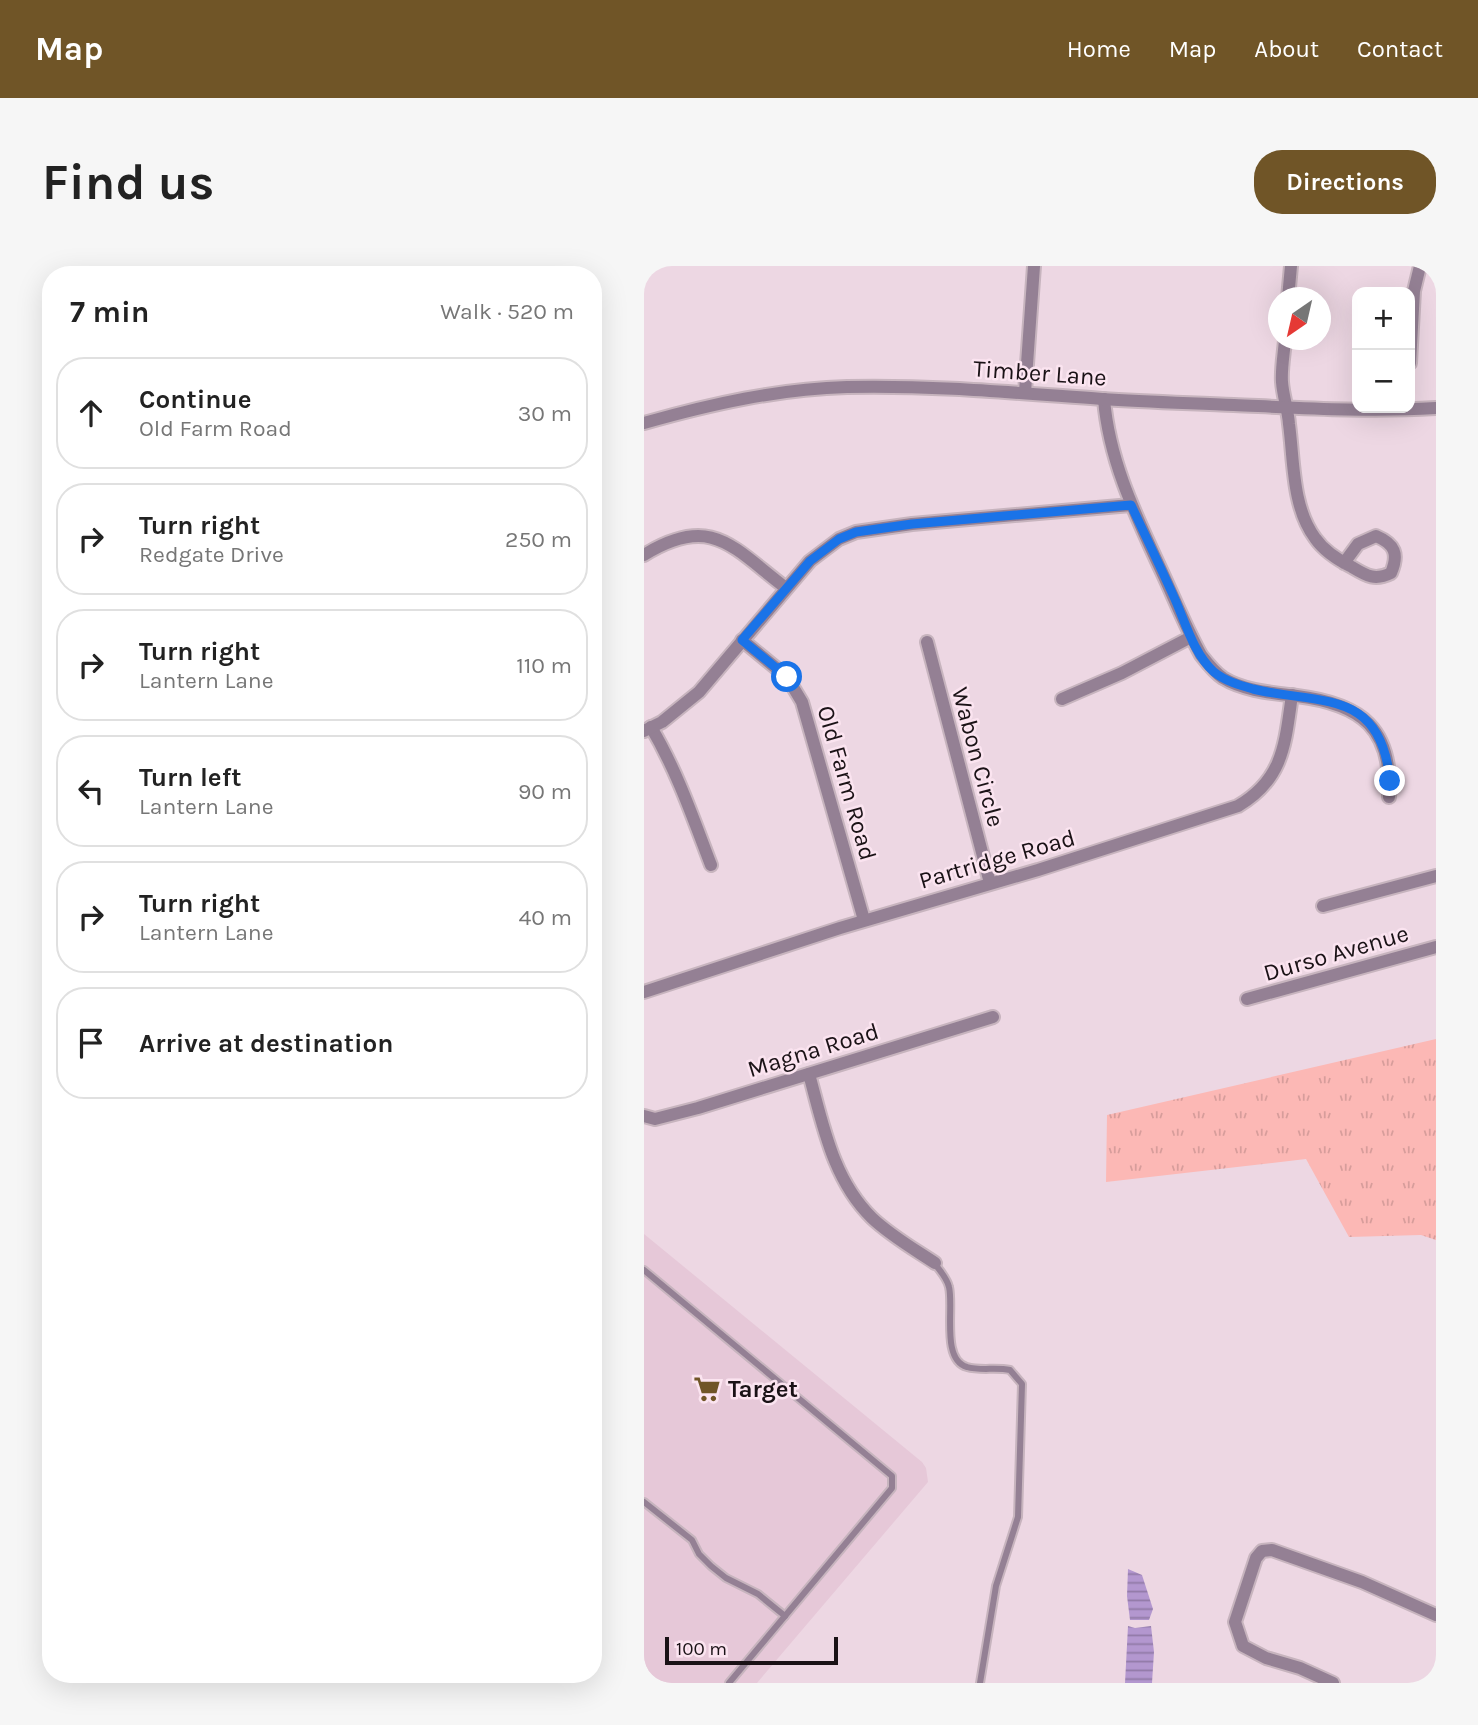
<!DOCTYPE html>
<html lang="en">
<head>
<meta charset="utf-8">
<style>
	:root { --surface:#fff; --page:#f6f6f6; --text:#222; --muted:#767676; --line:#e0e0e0; --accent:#705527 }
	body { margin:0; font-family:Karla,sans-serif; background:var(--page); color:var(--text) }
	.controls { position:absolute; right:21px; top:21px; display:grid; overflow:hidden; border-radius:14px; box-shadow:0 7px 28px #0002 }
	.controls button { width:63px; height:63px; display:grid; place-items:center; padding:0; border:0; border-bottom:2px solid var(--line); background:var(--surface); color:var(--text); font:35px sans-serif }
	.compass { position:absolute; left:624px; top:21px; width:63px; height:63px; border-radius:50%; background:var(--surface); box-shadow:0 7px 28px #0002; rotate:214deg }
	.scale { position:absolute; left:21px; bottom:18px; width:173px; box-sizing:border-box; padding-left:7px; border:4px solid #1a1216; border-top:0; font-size:19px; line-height:24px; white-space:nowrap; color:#1a1216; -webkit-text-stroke:5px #fbe4f0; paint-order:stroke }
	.stop { position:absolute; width:21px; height:21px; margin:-16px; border:5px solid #1a73e8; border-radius:50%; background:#fff }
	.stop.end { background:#1a73e8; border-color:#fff; box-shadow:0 2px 7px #0008 }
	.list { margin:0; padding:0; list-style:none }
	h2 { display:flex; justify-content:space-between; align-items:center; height:91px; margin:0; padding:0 28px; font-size:30px }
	h2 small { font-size:23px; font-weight:400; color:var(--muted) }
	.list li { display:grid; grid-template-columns:46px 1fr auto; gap:21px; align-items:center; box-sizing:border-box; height:112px; margin:0 14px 14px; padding:0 14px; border:2px solid var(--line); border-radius:28px }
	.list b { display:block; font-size:26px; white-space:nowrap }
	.list p { margin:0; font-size:23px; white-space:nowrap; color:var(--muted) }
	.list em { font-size:23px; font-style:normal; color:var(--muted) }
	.icon { flex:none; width:38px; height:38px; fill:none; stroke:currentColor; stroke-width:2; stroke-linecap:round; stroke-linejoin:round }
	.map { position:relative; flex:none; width:792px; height:1417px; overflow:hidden; border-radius:28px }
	header { display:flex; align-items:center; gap:42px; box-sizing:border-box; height:98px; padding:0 35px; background:var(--accent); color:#fff }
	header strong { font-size:33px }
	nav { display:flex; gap:38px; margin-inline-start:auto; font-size:24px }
	.intro { display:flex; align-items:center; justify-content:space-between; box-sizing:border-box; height:168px; padding:0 42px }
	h1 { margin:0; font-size:49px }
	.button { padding:18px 32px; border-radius:28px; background:var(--accent); color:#fff; font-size:24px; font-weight:700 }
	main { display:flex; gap:42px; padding:0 42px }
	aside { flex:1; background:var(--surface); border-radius:28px; box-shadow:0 7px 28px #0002 }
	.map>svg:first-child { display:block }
	.built { fill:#e6c8d8 }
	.park { fill:url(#park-tufts) }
	.water { fill:url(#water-rules) }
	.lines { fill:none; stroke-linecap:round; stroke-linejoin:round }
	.service-casing { stroke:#c7b4be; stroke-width:10 }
	.minor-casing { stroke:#c7b4be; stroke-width:16 }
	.service { stroke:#948094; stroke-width:6 }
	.minor { stroke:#948094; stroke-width:12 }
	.route { stroke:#1a73e8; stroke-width:9 }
	.labels { text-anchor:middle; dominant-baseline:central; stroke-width:5; stroke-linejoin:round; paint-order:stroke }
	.street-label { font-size:24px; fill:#1a1216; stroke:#fbe4f0 }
	.poi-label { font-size:24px; font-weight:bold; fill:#1a1216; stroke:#fbe4f0; text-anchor:start }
</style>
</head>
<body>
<header>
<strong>Map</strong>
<nav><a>Home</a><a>Map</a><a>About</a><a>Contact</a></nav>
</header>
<div class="intro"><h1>Find us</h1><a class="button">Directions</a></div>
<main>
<aside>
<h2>7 min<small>Walk · 520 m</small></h2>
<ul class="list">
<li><svg class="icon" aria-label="ahead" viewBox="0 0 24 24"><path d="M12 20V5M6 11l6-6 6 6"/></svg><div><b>Continue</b><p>Old Farm Road</p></div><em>30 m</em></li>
<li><svg class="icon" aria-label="right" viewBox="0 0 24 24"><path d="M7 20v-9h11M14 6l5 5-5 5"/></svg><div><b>Turn right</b><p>Redgate Drive</p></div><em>250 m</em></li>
<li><svg class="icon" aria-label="right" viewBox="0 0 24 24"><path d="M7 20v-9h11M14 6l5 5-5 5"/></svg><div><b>Turn right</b><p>Lantern Lane</p></div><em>110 m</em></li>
<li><svg class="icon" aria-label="left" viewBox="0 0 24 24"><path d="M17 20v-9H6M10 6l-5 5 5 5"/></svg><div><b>Turn left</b><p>Lantern Lane</p></div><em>90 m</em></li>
<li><svg class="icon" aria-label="right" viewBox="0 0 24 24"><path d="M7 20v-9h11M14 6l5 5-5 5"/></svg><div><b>Turn right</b><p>Lantern Lane</p></div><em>40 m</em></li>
<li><svg class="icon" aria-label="arrive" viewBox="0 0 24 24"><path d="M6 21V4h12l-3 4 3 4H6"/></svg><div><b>Arrive at destination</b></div></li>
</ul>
</aside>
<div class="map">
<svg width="792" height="1417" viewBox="0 0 792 1417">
	<defs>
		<pattern id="park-tufts" width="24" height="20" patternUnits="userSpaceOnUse" patternTransform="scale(1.75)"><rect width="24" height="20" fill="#fcb8b5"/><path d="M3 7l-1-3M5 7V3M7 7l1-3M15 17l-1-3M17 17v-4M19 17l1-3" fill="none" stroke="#d79d9b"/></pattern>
		<pattern id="water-rules" width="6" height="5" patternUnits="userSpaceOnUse" patternTransform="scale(1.75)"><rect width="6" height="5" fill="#b397cf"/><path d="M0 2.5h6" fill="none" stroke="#917aa7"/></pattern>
	</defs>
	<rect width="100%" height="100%" fill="#edd7e3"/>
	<polygon class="built" points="0,968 278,1196 282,1202 284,1216 113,1417 0,1417"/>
	<polygon class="park" points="792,773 792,974 777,969 705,971 662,893 462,916 463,849"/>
	<g class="water">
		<polygon points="484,1303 498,1309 509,1343 505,1354 486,1354 483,1330"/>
		<polygon points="484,1360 491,1362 507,1360 510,1386 508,1417 481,1417"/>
	</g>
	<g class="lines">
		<g class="service-casing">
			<g id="service">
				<path d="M291,998C296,1005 303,1012 305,1021C310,1041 297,1094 323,1101C336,1105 352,1101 366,1104L378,1118L374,1251L352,1320L336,1417"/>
				<polyline points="0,1004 248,1210 248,1222 85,1417"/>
				<polyline points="0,1236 48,1274 55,1288 67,1300 82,1312 114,1328 141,1350"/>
			</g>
		</g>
		<g class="minor-casing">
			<g id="minor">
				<polyline points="644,32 647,0"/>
				<path d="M641,74C640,87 637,103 638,116C639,130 644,144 645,158C650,195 648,241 671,272C680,285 694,294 708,301C723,310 731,315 747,307C755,288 751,278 732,270L714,278L700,297"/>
				<polyline points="766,97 770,25 776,0"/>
				<polyline points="381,126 390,0"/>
				<path d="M460,133C465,195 492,250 518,306C531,334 542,362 557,389C564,398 570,406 579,412C600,425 629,427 653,430C718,438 749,463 745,531"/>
				<path d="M0,157C67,138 134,123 203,121C289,119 373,127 458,133C502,136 546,137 590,139C658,142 724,146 792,142"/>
				<path d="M0,289C68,247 89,282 142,322"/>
				<polyline points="98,374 143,411 158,436 220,654"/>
				<polyline points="283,376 346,617"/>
				<polyline points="418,433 478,407 547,371"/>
				<path d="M7,461C33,505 49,552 67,599"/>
				<polyline points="0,465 18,456 55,426 166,295 195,273 212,266 268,258 487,239"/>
				<polyline points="679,640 792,610"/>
				<path d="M0,726L196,662L394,604L594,540C640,513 641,477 648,429"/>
				<polyline points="603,733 792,681"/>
				<path d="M165,808C179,859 189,914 228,952C247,970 270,983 291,997"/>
				<polyline points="0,850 11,853 54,842 349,751"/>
				<polyline points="689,1417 656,1402 622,1392 599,1380 591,1356 612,1292 618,1285 628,1284 718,1316 792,1349"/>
			</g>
		</g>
		<use href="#service" class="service"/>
		<use href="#minor" class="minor"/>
	</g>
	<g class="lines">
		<path class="route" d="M143,411L98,374L166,295L195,273L212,266L268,258L487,239C501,269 516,300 530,331C541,355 549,387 570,406C581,415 595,419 609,423C677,439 737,422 746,515"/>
	</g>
	<defs>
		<g id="supermarket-bare" transform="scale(2.1)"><path d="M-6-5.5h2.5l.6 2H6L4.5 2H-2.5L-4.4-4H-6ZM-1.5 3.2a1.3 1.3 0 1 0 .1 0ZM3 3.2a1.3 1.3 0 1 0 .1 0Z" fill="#705527" stroke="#fbe4f0" stroke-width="2.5" paint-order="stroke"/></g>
	</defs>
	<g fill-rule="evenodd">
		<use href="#supermarket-bare" x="63" y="1123"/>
	</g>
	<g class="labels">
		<g class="street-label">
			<text transform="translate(396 107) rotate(4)">Timber Lane</text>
			<text transform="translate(334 491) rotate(75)">Wabon Circle</text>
			<text transform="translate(203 517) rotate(74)">Old Farm Road</text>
			<text transform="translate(353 593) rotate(-16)">Partridge Road</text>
			<text transform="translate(692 687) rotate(-16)">Durso Avenue</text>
			<text transform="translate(169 784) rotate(-17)">Magna Road</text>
		</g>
		<g class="poi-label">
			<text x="84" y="1123">Target</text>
		</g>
	</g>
</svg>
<div class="controls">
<button>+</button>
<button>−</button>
</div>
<svg class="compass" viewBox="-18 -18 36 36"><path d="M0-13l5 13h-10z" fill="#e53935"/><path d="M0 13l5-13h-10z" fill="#767676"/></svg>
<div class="scale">100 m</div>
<div class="stop" style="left:143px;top:411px"></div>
<div class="stop end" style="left:746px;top:515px"></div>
</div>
</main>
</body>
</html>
